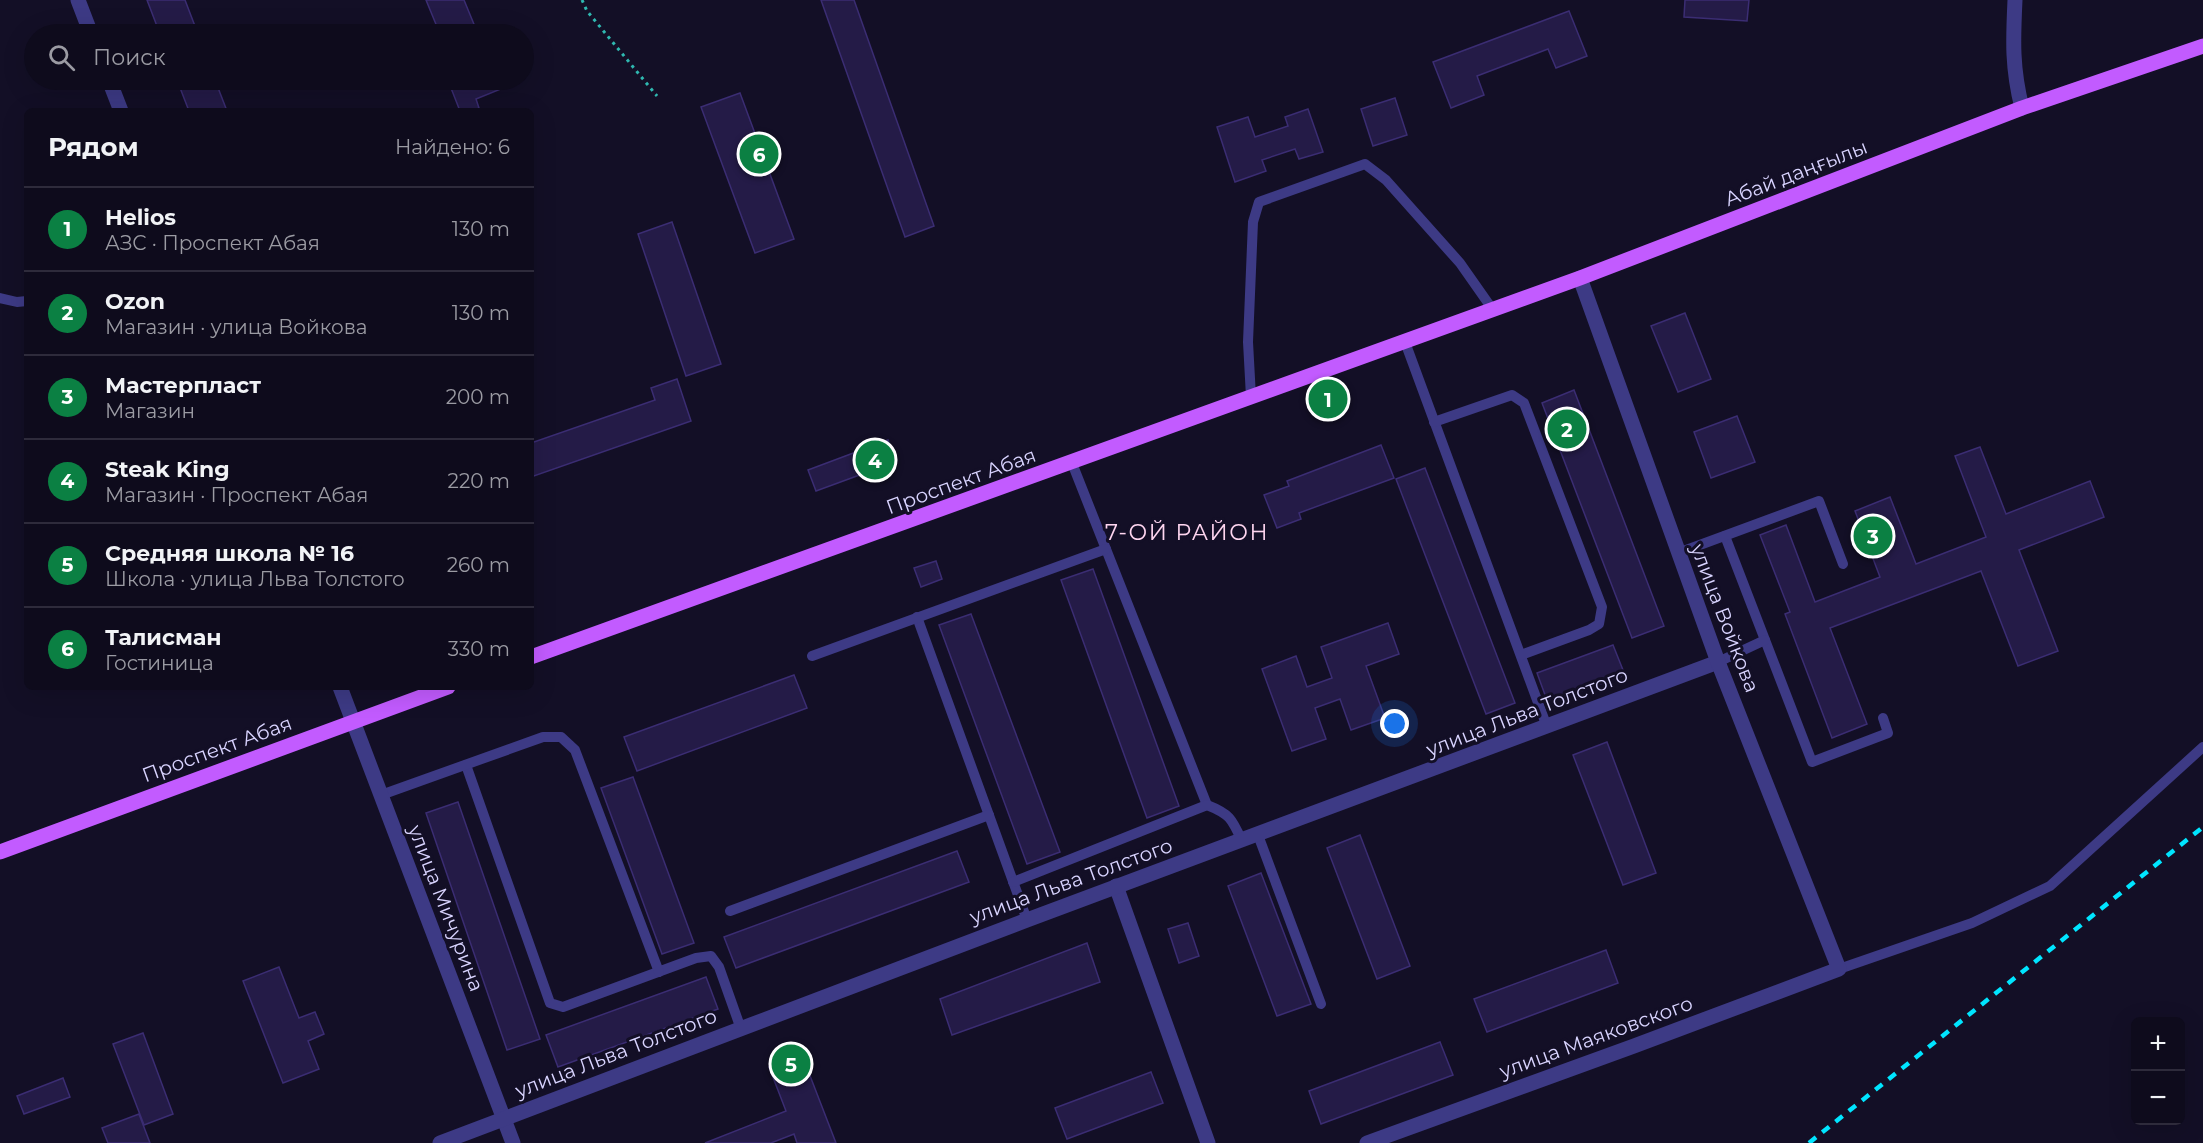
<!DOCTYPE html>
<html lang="ru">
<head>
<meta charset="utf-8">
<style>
	:root { --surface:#0e0b1c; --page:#1c1929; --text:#f1f3f6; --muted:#9b9ba3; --line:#2e2b3b; --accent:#0b8043 }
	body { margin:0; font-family:Montserrat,sans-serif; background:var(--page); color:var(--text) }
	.controls { position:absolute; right:18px; bottom:18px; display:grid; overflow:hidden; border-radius:9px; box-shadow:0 6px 24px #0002 }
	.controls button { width:54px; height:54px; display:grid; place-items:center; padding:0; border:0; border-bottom:2px solid var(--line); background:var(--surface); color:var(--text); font:30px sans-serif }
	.you { position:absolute; left:1395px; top:724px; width:21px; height:21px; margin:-15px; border:4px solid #fff; border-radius:50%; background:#1a73e8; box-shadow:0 0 0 9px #1a73e833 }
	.badge { display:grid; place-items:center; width:39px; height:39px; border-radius:50%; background:var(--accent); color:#fff; font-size:20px; font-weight:700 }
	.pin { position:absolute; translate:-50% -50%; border:3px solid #fff; box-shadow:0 2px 6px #0006 }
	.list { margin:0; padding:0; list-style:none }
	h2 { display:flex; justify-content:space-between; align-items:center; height:78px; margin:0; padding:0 24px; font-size:26px }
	h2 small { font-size:20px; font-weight:400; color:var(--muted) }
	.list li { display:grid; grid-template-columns:39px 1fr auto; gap:18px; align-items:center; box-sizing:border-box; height:84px; padding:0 24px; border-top:2px solid var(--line) }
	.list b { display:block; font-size:22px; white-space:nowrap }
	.list p { margin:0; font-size:20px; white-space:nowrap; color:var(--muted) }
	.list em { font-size:20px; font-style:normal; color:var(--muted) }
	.icon { flex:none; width:33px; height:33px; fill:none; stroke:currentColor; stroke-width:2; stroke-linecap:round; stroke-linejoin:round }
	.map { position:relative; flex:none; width:2203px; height:1143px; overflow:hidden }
	.search { position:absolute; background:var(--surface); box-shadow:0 6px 24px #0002; left:24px; top:24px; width:510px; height:66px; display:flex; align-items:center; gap:15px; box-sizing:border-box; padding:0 21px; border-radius:33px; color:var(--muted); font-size:22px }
	.panel { position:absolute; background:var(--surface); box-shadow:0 6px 24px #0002; left:24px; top:108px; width:510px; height:582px; border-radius:9px }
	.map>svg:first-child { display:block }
	.building { fill:#241b47; stroke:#3b2d73; stroke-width:1.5 }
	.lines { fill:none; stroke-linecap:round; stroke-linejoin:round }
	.path { stroke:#2fb8b0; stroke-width:3; stroke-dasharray:3 4.5; stroke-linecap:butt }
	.service { stroke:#3d3a85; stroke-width:10 }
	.minor { stroke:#3d3a85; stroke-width:15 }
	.primary { stroke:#c25bff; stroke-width:15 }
	.rail { stroke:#00e5ff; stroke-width:4.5; stroke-dasharray:9 8; stroke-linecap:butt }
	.labels { text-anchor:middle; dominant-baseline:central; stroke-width:6; stroke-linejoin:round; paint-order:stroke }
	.street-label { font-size:20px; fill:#d9d4ff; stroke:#130f26 }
	.quarter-label { font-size:22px; letter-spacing:1.5px; fill:#ffd6f0; stroke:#130f26 }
</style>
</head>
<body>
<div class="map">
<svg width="2203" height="1143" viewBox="0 0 2203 1143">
	<rect width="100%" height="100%" fill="#130f26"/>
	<g class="building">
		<polygon points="147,0 185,0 198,34 160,34"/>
		<polygon points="426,0 464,0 478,34 440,34"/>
		<polygon points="821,0 854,0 934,226 905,237"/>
		<polygon points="1685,0 1749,0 1747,21 1684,17"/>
		<polygon points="1569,11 1587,56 1556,68 1548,49 1477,76 1484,95 1451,108 1433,62"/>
		<polygon points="177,80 215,80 227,111 189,111"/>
		<polygon points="457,80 523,80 476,99 479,108 472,111 460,111 449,83"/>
		<polygon points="740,93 794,239 755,253 701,107"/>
		<polygon points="1395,98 1407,135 1373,146 1361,109"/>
		<polygon points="1308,109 1323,152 1299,159 1295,149 1262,160 1266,171 1235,182 1217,127 1248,117 1255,137 1288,126 1285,117"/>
		<polygon points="672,222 721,364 686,376 638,234"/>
		<polygon points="1685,313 1711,379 1678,392 1651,326"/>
		<polygon points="677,379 691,421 531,477 531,443 655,400 651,388"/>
		<polygon points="1574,390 1664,626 1632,638 1542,403"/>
		<polygon points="1737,416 1755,462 1711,478 1694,432"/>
		<polygon points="888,440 895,462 816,491 808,470"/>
		<polygon points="1381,445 1394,478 1299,513 1301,519 1277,528 1264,495 1289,486 1287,481"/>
		<polygon points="1980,447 2006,514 2090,481 2104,517 2019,550 2058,651 2018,666 1981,571 1830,628 1867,724 1832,738 1785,614 1790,612 1760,535 1786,525 1815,602 1880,577 1855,511 1890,497 1916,564 1986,537 1955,456"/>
		<polygon points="1425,468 1515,703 1486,714 1396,479"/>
		<polygon points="936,561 942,579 921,587 914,568"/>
		<polygon points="1093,569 1179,806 1147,818 1061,580"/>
		<polygon points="971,614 1060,852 1027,864 939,625"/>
		<polygon points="1388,623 1399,654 1366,666 1385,718 1351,730 1340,699 1315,708 1326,739 1292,751 1262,669 1296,656 1307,687 1332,678 1321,647"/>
		<polygon points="1613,645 1625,675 1548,703 1537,673"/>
		<polygon points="794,675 807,708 637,771 624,737"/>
		<polygon points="1607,742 1656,873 1623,885 1573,755"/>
		<polygon points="633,777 694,943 662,954 601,788"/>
		<polygon points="458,802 540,1039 507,1050 426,813"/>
		<polygon points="1360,835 1410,966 1377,979 1327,848"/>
		<polygon points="957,851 969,882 736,968 724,937"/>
		<polygon points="1261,873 1311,1004 1277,1016 1228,886"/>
		<polygon points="1188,923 1199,956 1179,963 1168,929"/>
		<polygon points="1087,943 1100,982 952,1035 940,999"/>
		<polygon points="1606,950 1618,983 1487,1032 1474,999"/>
		<polygon points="279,967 299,1018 315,1012 324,1034 308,1041 319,1069 283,1083 243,981"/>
		<polygon points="706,977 718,1009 558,1067 546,1035"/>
		<polygon points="143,1033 173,1114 144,1125 113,1044"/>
		<polygon points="1440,1042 1453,1075 1321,1124 1309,1091"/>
		<polygon points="802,1055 836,1143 797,1143 794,1134 771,1143 705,1143 786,1111 769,1067"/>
		<polygon points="1151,1072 1163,1103 1067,1139 1055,1108"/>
		<polygon points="63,1078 70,1097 24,1114 17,1096"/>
		<polygon points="139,1114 150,1143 108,1143 102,1128"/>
	</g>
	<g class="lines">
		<polyline class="path" points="582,0 587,11 657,96"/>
		<g class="service">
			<polyline points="0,298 17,302 27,301"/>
			<polyline points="1405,342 1547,727"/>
			<polyline points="1251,397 1248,342 1253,222 1259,202 1365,164 1386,180 1460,263 1493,310"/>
			<polyline points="1434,422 1512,395 1524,403 1602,607 1599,624 1589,630 1521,655"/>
			<polyline points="1072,463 1207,805"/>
			<polyline points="1725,536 1812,762 1888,733 1883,718"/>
			<polyline points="1678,553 1819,501 1843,564"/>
			<polyline points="917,617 1027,920"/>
			<polyline points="812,656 1106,549"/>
			<polyline points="1718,662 1765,640"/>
			<polyline points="466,765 550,1003 563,1007 696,958 711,956 719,967 741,1029"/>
			<polyline points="381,795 543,737 561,737 575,750 659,972"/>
			<polyline points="1258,835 1321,1004"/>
			<path d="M1013,882L1207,805C1230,814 1232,819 1242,841"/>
			<polyline points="730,911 989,815"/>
			<polyline points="1839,969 1972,923 2050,886 2203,747"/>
		</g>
		<g class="minor">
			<polyline points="78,0 91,34"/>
			<path d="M2015,0C2013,41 2012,68 2022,108"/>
			<polyline points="109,80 121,111"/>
			<polyline points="340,687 513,1143"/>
			<polyline points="1116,886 1208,1143"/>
			<polyline points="440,1143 1027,920 1718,662"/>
			<polyline points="1367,1143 1634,1046 1839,969 1718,662 1580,278"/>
		</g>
		<g class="primary">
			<polyline points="531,657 1580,278 2022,108 2203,46"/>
			<polyline points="0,852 448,687"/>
		</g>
		<polyline class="rail" points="1809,1143 2203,827"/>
	</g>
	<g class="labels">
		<g class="street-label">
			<text transform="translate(1796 173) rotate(-21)">Абай даңғылы</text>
			<text transform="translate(961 481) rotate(-20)">Проспект Абая</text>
			<text transform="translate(1725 618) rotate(69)">улица Войкова</text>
			<text transform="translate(1527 712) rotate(-21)">улица Льва Толстого</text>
			<text transform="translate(217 749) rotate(-20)">Проспект Абая</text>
			<text transform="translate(1071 881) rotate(-20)">улица Льва Толстого</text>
			<text transform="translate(446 908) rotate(69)">улица Мичурина</text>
			<text transform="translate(1596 1037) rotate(-20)">улица Маяковского</text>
			<text transform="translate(616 1053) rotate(-21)">улица Льва Толстого</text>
		</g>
		<g class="quarter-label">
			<text x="1187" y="532">7-ОЙ РАЙОН</text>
		</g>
	</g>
</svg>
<div class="controls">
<button>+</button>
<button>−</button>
</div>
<div class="you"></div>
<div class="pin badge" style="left:1328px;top:399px">1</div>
<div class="pin badge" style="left:1567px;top:429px">2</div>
<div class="pin badge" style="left:1873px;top:536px">3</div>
<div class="pin badge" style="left:875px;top:460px">4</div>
<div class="pin badge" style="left:791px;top:1064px">5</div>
<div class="pin badge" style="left:759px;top:154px">6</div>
<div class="search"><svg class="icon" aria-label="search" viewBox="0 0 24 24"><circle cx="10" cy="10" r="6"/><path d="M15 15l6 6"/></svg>Поиск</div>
<section class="panel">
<h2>Рядом<small>Найдено: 6</small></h2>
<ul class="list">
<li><span class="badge">1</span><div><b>Helios</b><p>АЗС · Проспект Абая</p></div><em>130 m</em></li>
<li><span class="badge">2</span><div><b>Ozon</b><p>Магазин · улица Войкова</p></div><em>130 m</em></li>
<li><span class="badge">3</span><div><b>Мастерпласт</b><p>Магазин</p></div><em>200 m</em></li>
<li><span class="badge">4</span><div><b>Steak King</b><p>Магазин · Проспект Абая</p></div><em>220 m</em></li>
<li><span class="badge">5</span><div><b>Средняя школа № 16</b><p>Школа · улица Льва Толстого</p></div><em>260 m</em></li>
<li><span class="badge">6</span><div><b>Талисман</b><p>Гостиница</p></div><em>330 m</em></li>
</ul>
</section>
</div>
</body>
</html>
